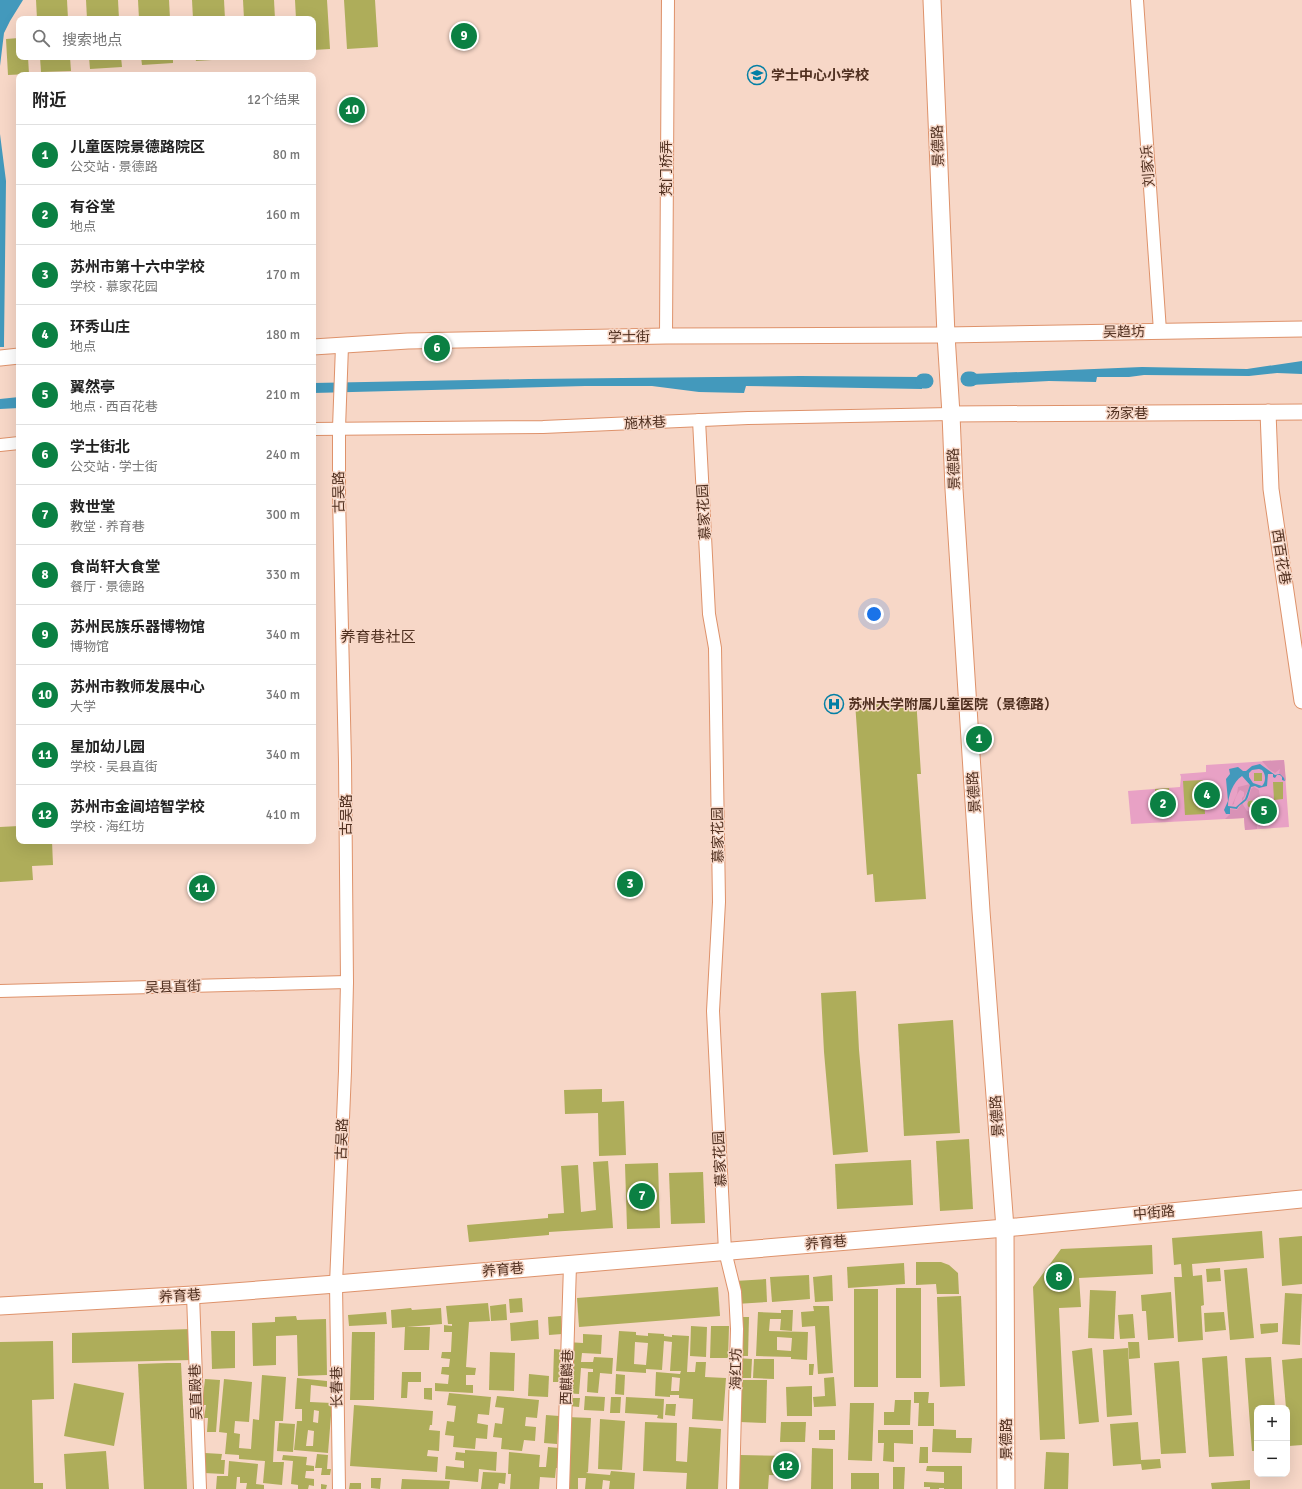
<!DOCTYPE html>
<html lang="zh">
<head>
<meta charset="utf-8">
<style>
	:root { --surface:#fff; --page:#f2f2f2; --text:#222; --muted:#767676; --line:#e0e0e0; --accent:#0b8043 }
	body { margin:0; font-family:Signika,"Noto Sans SC",sans-serif; background:var(--page); color:var(--text) }
	.controls { position:absolute; right:12px; bottom:12px; display:grid; overflow:hidden; border-radius:8px; box-shadow:0 4px 16px #0002 }
	.controls button { width:36px; height:36px; display:grid; place-items:center; padding:0; border:0; border-bottom:1px solid var(--line); background:var(--surface); color:var(--text); font:20px sans-serif }
	.you { position:absolute; left:874px; top:614px; width:14px; height:14px; margin:-10px; border:3px solid #fff; border-radius:50%; background:#1a73e8; box-shadow:0 0 0 6px #1a73e833 }
	.badge { display:grid; place-items:center; width:26px; height:26px; border-radius:50%; background:var(--accent); color:#fff; font-size:13px; font-weight:700 }
	.pin { position:absolute; translate:-50% -50%; border:2px solid #fff; box-shadow:0 1px 4px #0006 }
	.list { margin:0; padding:0; list-style:none }
	h2 { display:flex; justify-content:space-between; align-items:center; height:52px; margin:0; padding:0 16px; font-size:17px }
	h2 small { font-size:13px; font-weight:400; color:var(--muted) }
	.list li { display:grid; grid-template-columns:26px 1fr auto; gap:12px; align-items:center; box-sizing:border-box; height:60px; padding:0 16px; border-top:1px solid var(--line) }
	.list b { display:block; font-size:15px; white-space:nowrap }
	.list p { margin:0; font-size:13px; white-space:nowrap; color:var(--muted) }
	.list em { font-size:13px; font-style:normal; color:var(--muted) }
	.icon { flex:none; width:22px; height:22px; fill:none; stroke:currentColor; stroke-width:2; stroke-linecap:round; stroke-linejoin:round }
	.map { position:relative; flex:none; width:1302px; height:1489px; overflow:hidden }
	.search { position:absolute; background:var(--surface); box-shadow:0 4px 16px #0002; left:16px; top:16px; width:300px; height:44px; display:flex; align-items:center; gap:10px; box-sizing:border-box; padding:0 14px; border-radius:8px; color:var(--muted); font-size:15px }
	.panel { position:absolute; background:var(--surface); box-shadow:0 4px 16px #0002; left:16px; top:72px; width:300px; height:772px; border-radius:8px }
	.map>svg:first-child { display:block }
	.green { fill:#e8a1c5 }
	.forest { fill:#d992b6 }
	.water { fill:#4399bc; fill-rule:evenodd }
	.lines { fill:none; stroke-linecap:round; stroke-linejoin:round }
	.canal { stroke:#4399bc; stroke-width:15 }
	.building { fill:#aead5a; fill-rule:evenodd }
	.minor-casing { stroke:#de926b; stroke-width:14 }
	.tertiary-casing { stroke:#de926b; stroke-width:17 }
	.secondary-casing { stroke:#de926b; stroke-width:19 }
	.minor { stroke:#fff; stroke-width:12 }
	.tertiary { stroke:#fff; stroke-width:15 }
	.secondary { stroke:#fff; stroke-width:17 }
	.labels { text-anchor:middle; dominant-baseline:central; stroke-width:3; stroke-linejoin:round; paint-order:stroke }
	.poi-label { font-size:14px; font-weight:bold; fill:#503020; stroke:#f7d7c7; text-anchor:start }
	.street-label { font-size:14px; fill:#503020; stroke:#f7d7c7 }
	.neighbourhood-label { font-size:15px; fill:#503020; stroke:#f7d7c7 }
</style>
</head>
<body>
<div class="map">
<svg width="1302" height="1489" viewBox="0 0 1302 1489">
	<rect width="100%" height="100%" fill="#f7d7c7"/>
	<polygon class="green" points="1284,760 1289,827 1245,830 1244,818 1131,824 1128,791 1180,787 1181,777 1180,774 1206,772 1206,765"/>
	<g class="forest">
		<polygon points="1284,760 1286,781 1279,773 1280,769 1275,773 1269,769 1262,761"/>
		<path d="M1250,784V786L1243,800L1242,801V798L1244,796V792L1240,790C1238,792 1234,800 1234,804L1232,805L1237,794L1238,787Z"/>
		<polygon points="1254,787 1259,790 1261,805 1259,807 1256,815 1257,829 1245,830 1244,818 1225,819 1230,814 1230,809 1237,810 1242,803 1247,811 1253,812 1253,807 1255,807 1254,801 1249,800 1249,802 1246,801 1249,797 1251,789"/>
	</g>
	<g class="water">
		<polygon points="0,0 23,0 10,21 4,33 0,66"/>
		<polygon points="0,134 6,181 4,343 4,347 0,347"/>
		<polygon points="1302,361 1302,374 1277,373 1249,376 1144,375 1129,377 1097,377 1096,382 1049,381 971,385 971,374 1142,367 1247,369"/>
		<polygon points="800,376 921,377 923,377 922,389 746,386 744,393 699,392 652,386 585,386 313,393 313,383 529,379"/>
		<polygon points="19,397 19,408 0,409 0,399"/>
		<path d="M1260,764L1275,775L1280,774L1284,778L1285,781L1282,780V777L1280,775H1277L1275,778L1273,777V774H1268L1267,786L1259,788L1255,786L1251,787C1250,790 1249,794 1248,797C1246,803 1239,804 1237,809L1230,808V814H1226L1224,810L1228,801L1226,779L1230,774L1229,769L1238,767L1243,771H1246L1252,766ZM1259,769L1262,770C1266,774 1266,782 1262,786L1253,783L1249,777V773L1252,770ZM1242,776L1250,785L1245,799L1236,807L1228,806C1228,796 1233,782 1242,776Z"/>
	</g>
	<g class="lines">
		<g class="canal">
			<polyline points="968,379 971,379"/>
			<polyline points="923,381 926,381"/>
		</g>
	</g>
	<g class="building">
		<polygon points="36,0 67,0 68,19 37,19"/>
		<polygon points="86,0 118,0 119,19 87,19"/>
		<polygon points="138,0 169,0 170,19 139,19"/>
		<polygon points="192,0 224,0 225,19 193,19"/>
		<polygon points="243,0 274,0 275,19 244,19"/>
		<polygon points="295,0 327,0 330,49 313,50 313,19 296,19"/>
		<polygon points="344,0 375,0 378,47 347,49"/>
		<polygon points="19,38 19,57 28,57 29,74 8,75 6,39"/>
		<polygon points="40,57 70,57 71,71 41,72"/>
		<polygon points="89,57 121,57 122,67 90,69"/>
		<polygon points="141,57 173,57 173,63 142,65"/>
		<polygon points="195,57 228,57 228,59 196,61"/>
		<polygon points="916,698 921,774 917,774 926,899 875,902 873,874 867,875 855,702"/>
		<rect x="1254" y="773" width="8" height="8"/>
		<polygon points="1203,780 1205,814 1185,815 1183,781"/>
		<polygon points="1273,782 1283,782 1283,799 1274,800"/>
		<polygon points="1169,788 1172,817 1157,818 1155,789"/>
		<circle cx="1251" cy="804" r="3.5"/>
		<polygon points="1268,806 1269,816 1259,816 1259,807"/>
		<polygon points="19,826 19,841 52,841 53,865 32,866 33,880 0,882 0,827"/>
		<polygon points="856,991 859,1050 868,1152 833,1155 824,1052 821,993"/>
		<polygon points="953,1020 960,1133 904,1136 898,1024"/>
		<polygon points="602,1089 602,1102 624,1101 626,1155 599,1156 598,1113 565,1114 564,1090"/>
		<polygon points="969,1139 973,1209 940,1211 936,1141"/>
		<polygon points="911,1160 913,1205 837,1209 835,1164"/>
		<polygon points="608,1161 613,1228 549,1232 549,1235 469,1242 467,1225 548,1218 548,1214 564,1213 561,1166 578,1165 581,1212 596,1210 593,1162"/>
		<polygon points="658,1163 660,1228 627,1229 625,1164"/>
		<polygon points="703,1172 705,1223 671,1224 669,1173"/>
		<polygon points="1262,1231 1264,1258 1192,1264 1193,1276 1202,1275 1204,1305 1201,1306 1203,1340 1178,1342 1174,1277 1182,1277 1181,1264 1174,1265 1172,1238"/>
		<polygon points="1302,1236 1302,1284 1282,1286 1279,1238"/>
		<polygon points="1152,1245 1153,1274 1079,1278 1081,1307 1059,1308 1065,1439 1040,1440 1033,1287 1061,1249"/>
		<polygon points="916,1262 941,1262 949,1265 958,1273 959,1294 937,1294 936,1284 916,1285"/>
		<polygon points="904,1263 905,1284 848,1288 847,1267"/>
		<polygon points="1220,1268 1221,1281 1207,1282 1206,1269"/>
		<polygon points="1247,1268 1254,1338 1230,1340 1224,1270"/>
		<polygon points="809,1275 810,1299 772,1302 770,1277"/>
		<polygon points="832,1275 833,1301 815,1302 813,1277"/>
		<polygon points="766,1279 767,1302 736,1304 735,1281"/>
		<polygon points="718,1287 720,1316 579,1327 577,1298"/>
		<rect x="896" y="1288" width="25" height="90"/>
		<rect x="854" y="1289" width="24" height="98"/>
		<polygon points="1090,1290 1116,1291 1114,1339 1088,1338"/>
		<polygon points="1171,1292 1174,1338 1148,1340 1146,1311 1142,1311 1141,1295"/>
		<polygon points="1285,1293 1302,1294 1300,1345 1282,1344"/>
		<polygon points="961,1296 965,1386 940,1387 937,1297"/>
		<polygon points="522,1298 523,1312 510,1313 509,1299"/>
		<polygon points="488,1303 490,1321 469,1322 466,1367 476,1368 475,1375 466,1375 466,1385 473,1385 473,1393 435,1391 435,1383 448,1384 449,1375 441,1374 442,1367 449,1367 450,1359 441,1358 442,1352 451,1352 452,1332 444,1332 444,1325 452,1326 452,1324 448,1324 446,1306"/>
		<polygon points="506,1304 507,1320 491,1321 490,1306"/>
		<polygon points="813,1306 829,1306 833,1373 818,1374 815,1326 802,1327 801,1312 814,1311"/>
		<polygon points="411,1308 412,1310 441,1308 442,1324 407,1327 430,1327 429,1350 404,1350 405,1327 392,1328 391,1310"/>
		<path d="M781,1310H793L792,1331L780,1330L781,1319H770L769,1331L808,1332L807,1360L791,1359V1357L756,1356L758,1312L781,1313ZM777,1337L792,1338L791,1351L777,1350Z"/>
		<polygon points="386,1312 387,1324 349,1326 348,1315"/>
		<polygon points="1224,1312 1226,1330 1205,1332 1204,1313"/>
		<polygon points="1133,1314 1135,1338 1120,1339 1118,1315"/>
		<polygon points="296,1316 297,1320 326,1319 327,1375 298,1376 297,1335 276,1336 276,1365 253,1366 252,1323 275,1322 275,1317"/>
		<polygon points="561,1316 562,1334 549,1335 548,1317"/>
		<polygon points="738,1317 749,1317 748,1356 737,1356"/>
		<polygon points="538,1320 539,1339 511,1341 510,1323"/>
		<polygon points="1278,1323 1278,1332 1261,1334 1260,1324"/>
		<polygon points="691,1326 707,1327 706,1357 690,1356"/>
		<polygon points="711,1326 729,1326 728,1358 710,1358"/>
		<polygon points="191,1329 192,1360 72,1363 72,1333"/>
		<polygon points="211,1331 235,1331 235,1368 212,1369"/>
		<path d="M619,1331L636,1332V1335L648,1336V1333L664,1334V1336L672,1337V1335L689,1336L687,1372H695L696,1362H706L705,1377L726,1378L723,1421L692,1419L693,1399L679,1398V1395H670V1397L655,1396L656,1372L680,1374L681,1371H670L672,1342L664,1341L662,1370L646,1369V1373L616,1371ZM635,1342L648,1343L646,1365L634,1364ZM672,1377L680,1378L679,1391H671Z"/>
		<polygon points="352,1332 375,1332 374,1400 350,1400"/>
		<polygon points="583,1334 602,1335 601,1354 582,1353 581,1362 593,1362 594,1357 613,1358 612,1374 600,1373 598,1393 587,1392 588,1372 593,1372 593,1369 581,1368 579,1394 564,1393 567,1342 583,1343"/>
		<polygon points="53,1341 54,1399 32,1400 34,1483 43,1483 43,1489 0,1489 0,1342"/>
		<polygon points="1128,1342 1139,1342 1140,1358 1129,1359"/>
		<polygon points="1092,1348 1099,1422 1079,1424 1072,1351"/>
		<polygon points="1128,1348 1132,1415 1107,1417 1103,1350"/>
		<polygon points="554,1349 564,1350 562,1382 553,1382"/>
		<polygon points="490,1352 515,1353 514,1391 489,1390"/>
		<polygon points="1227,1356 1234,1456 1209,1457 1202,1358"/>
		<polygon points="1271,1357 1275,1408 1257,1408 1257,1451 1252,1451 1245,1358"/>
		<polygon points="737,1358 752,1359 751,1378 736,1378"/>
		<polygon points="1302,1358 1302,1445 1289,1446 1287,1408 1286,1408 1282,1360"/>
		<polygon points="754,1359 774,1359 774,1379 753,1378"/>
		<polygon points="1179,1361 1186,1453 1161,1454 1154,1363"/>
		<polygon points="167,1363 181,1363 187,1489 144,1489 138,1364"/>
		<polygon points="809,1364 814,1364 813,1375 809,1375"/>
		<polygon points="402,1372 421,1372 421,1382 408,1382 407,1398 401,1398"/>
		<polygon points="529,1374 549,1376 548,1397 528,1396"/>
		<polygon points="616,1374 625,1375 624,1395 615,1394"/>
		<polygon points="262,1375 286,1377 283,1421 275,1421 273,1462 284,1462 282,1485 263,1483 265,1461 239,1459 239,1455 225,1454 227,1433 219,1432 224,1379 252,1382 249,1422 235,1421 234,1433 240,1434 239,1448 251,1449 253,1419 259,1420"/>
		<polygon points="834,1377 836,1406 814,1407 813,1397 825,1396 824,1378"/>
		<path d="M297,1378L327,1381V1387L311,1385L310,1402L332,1403L328,1453L294,1450L297,1421H302V1409H295ZM314,1410L319,1411L318,1423L313,1422ZM308,1430L314,1431L313,1446H306Z"/>
		<polygon points="205,1379 220,1380 216,1432 207,1432 208,1418 204,1418 206,1405 202,1405"/>
		<polygon points="741,1380 767,1380 766,1423 740,1422"/>
		<polygon points="74,1383 124,1393 114,1446 64,1436"/>
		<polygon points="812,1386 812,1416 787,1416 786,1387"/>
		<polygon points="424,1388 432,1388 432,1400 424,1399"/>
		<polygon points="914,1392 929,1392 928,1403 934,1403 934,1426 918,1426 919,1403 914,1403"/>
		<polygon points="449,1393 491,1397 489,1415 478,1414 477,1423 488,1425 487,1439 476,1438 475,1449 453,1447 454,1436 445,1435 447,1421 454,1422 456,1406 447,1405"/>
		<polygon points="497,1396 539,1400 537,1418 526,1417 525,1426 536,1427 535,1441 524,1440 522,1451 501,1449 502,1438 493,1437 495,1423 502,1424 504,1408 495,1407"/>
		<polygon points="585,1396 605,1397 604,1411 584,1410"/>
		<polygon points="611,1397 621,1397 620,1413 610,1413"/>
		<polygon points="626,1397 664,1399 663,1419 657,1418 658,1415 625,1413"/>
		<polygon points="569,1398 580,1398 579,1407 569,1406"/>
		<polygon points="895,1400 911,1400 910,1425 884,1425 884,1412 894,1412"/>
		<polygon points="850,1403 874,1403 872,1461 848,1460"/>
		<polygon points="666,1404 676,1404 675,1416 665,1415"/>
		<polygon points="354,1405 433,1411 432,1425 430,1425 429,1430 440,1431 439,1451 428,1450 427,1456 438,1457 437,1472 350,1466"/>
		<polygon points="546,1415 559,1416 557,1444 544,1443"/>
		<polygon points="567,1417 591,1418 588,1472 586,1473 610,1475 611,1471 635,1473 634,1489 609,1489 610,1481 603,1480 602,1489 585,1489 586,1478 578,1478 578,1489 562,1489"/>
		<polygon points="600,1419 625,1421 622,1470 598,1469"/>
		<polygon points="645,1422 677,1423 676,1461 687,1462 689,1427 721,1429 718,1489 686,1489 687,1473 643,1471"/>
		<polygon points="781,1422 806,1422 805,1442 780,1442"/>
		<polygon points="1138,1422 1141,1460 1160,1459 1161,1468 1142,1470 1141,1464 1113,1466 1110,1424"/>
		<polygon points="279,1423 295,1424 293,1452 277,1451"/>
		<polygon points="933,1429 956,1430 956,1438 972,1438 971,1453 932,1452"/>
		<rect x="819" y="1430" width="16" height="10"/>
		<polygon points="878,1430 913,1430 913,1444 894,1443 894,1462 883,1461 884,1443 878,1443"/>
		<polygon points="548,1447 559,1448 557,1468 556,1468 555,1478 540,1477 539,1489 510,1489 511,1474 508,1474 509,1452 540,1455 539,1467 546,1467"/>
		<polygon points="920,1447 928,1447 928,1463 919,1463"/>
		<polygon points="812,1448 833,1449 833,1489 811,1489"/>
		<polygon points="465,1450 497,1452 496,1471 479,1469 478,1482 445,1479 446,1466 464,1468 464,1461 455,1460 456,1452 465,1453"/>
		<polygon points="106,1451 109,1489 66,1489 64,1454"/>
		<polygon points="1046,1452 1069,1453 1068,1489 1044,1489"/>
		<polygon points="205,1453 222,1454 221,1460 225,1460 224,1474 204,1473"/>
		<polygon points="317,1454 328,1455 327,1469 331,1469 330,1475 321,1475 322,1468 315,1468"/>
		<polygon points="283,1455 307,1457 306,1465 314,1466 314,1471 306,1471 305,1478 314,1479 314,1486 309,1485 308,1489 298,1489 298,1485 291,1484 293,1461 282,1460"/>
		<polygon points="740,1455 796,1456 796,1476 769,1475 768,1489 739,1489"/>
		<polygon points="229,1461 258,1464 256,1484 264,1485 264,1489 246,1489 247,1483 240,1483 240,1477 237,1477 236,1489 216,1489 217,1476 228,1476"/>
		<polygon points="927,1466 962,1466 962,1489 944,1489 944,1488 939,1488 939,1489 930,1489 930,1487 924,1487 924,1482 944,1483 944,1472 926,1471"/>
		<polygon points="893,1467 905,1467 904,1489 893,1489"/>
		<polygon points="483,1472 506,1473 505,1484 499,1483 498,1489 481,1489"/>
		<rect x="851" y="1473" width="28" height="16"/>
		<polygon points="371,1478 381,1478 380,1489 371,1488"/>
		<polygon points="402,1479 450,1481 449,1489 401,1489"/>
		<polygon points="1250,1480 1250,1489 1212,1489 1211,1483"/>
		<polygon points="350,1483 361,1483 361,1489 349,1489"/>
		<polygon points="321,1484 327,1485 326,1489 321,1489"/>
	</g>
	<g class="lines">
		<g class="minor-casing">
			<g id="minor">
				<polyline points="1137,0 1160,331"/>
				<polyline points="666,336 668,0"/>
				<polyline points="699,420 709,614 715,648 719,902 713,1011 725,1251 735,1292 737,1329 733,1489"/>
				<polyline points="313,429 543,427 748,418 951,414"/>
				<polyline points="0,445 19,443"/>
				<polyline points="0,991 347,982"/>
				<polyline points="193,1295 200,1489"/>
				<polyline points="339,1489 336,1284 345,1071 347,982 345,762 339,497 339,428 342,346"/>
				<polyline points="563,1489 570,1265"/>
			</g>
		</g>
		<g class="tertiary-casing">
			<g id="tertiary">
				<polyline points="313,347 408,341 666,336 946,335 1302,329"/>
				<polyline points="0,358 19,356"/>
				<polyline points="1268,412 1271,489 1302,701"/>
				<polyline points="951,414 1302,412"/>
			</g>
		</g>
		<g class="secondary-casing">
			<g id="secondary">
				<polyline points="932,0 946,335 951,414 954,489 981,911 1005,1228 1006,1489"/>
				<polyline points="0,1306 193,1295 336,1284 1005,1228 1302,1199"/>
			</g>
		</g>
		<use href="#minor" class="minor"/>
		<use href="#tertiary" class="tertiary"/>
		<use href="#secondary" class="secondary"/>
	</g>
	<defs>
		<g id="school-ring" transform="scale(1)"><circle r="9.5" fill="#f7d7c7" stroke="#037fa5" stroke-width="1.5"/><path d="M0-5L7-2L0 1L-7-2ZM-4 1L0 2.5L4 1V4Q0 6-4 4Z" fill="#037fa5"/></g>
		<g id="hospital-ring" transform="scale(1)"><circle r="9.5" fill="#f7d7c7" stroke="#037fa5" stroke-width="1.5"/><path d="M-5-5h3v3.5h4V-5h3V5h-3V1.5h-4V5h-3Z" fill="#037fa5"/></g>
	</defs>
	<g fill-rule="evenodd">
		<use href="#school-ring" x="757" y="75"/>
		<use href="#hospital-ring" x="834" y="704"/>
	</g>
	<g class="labels">
		<g class="poi-label">
			<text x="771" y="75">学士中心小学校</text>
			<text x="848" y="704">苏州大学附属儿童医院（景德路）</text>
		</g>
		<g class="street-label">
			<text transform="translate(938 146) rotate(-92)">景德路</text>
			<text transform="translate(1148 166) rotate(-94)">刘家浜</text>
			<text transform="translate(666 168) rotate(-90)">梵门桥弄</text>
			<text transform="translate(1124 332) rotate(-1)">吴趋坊</text>
			<text transform="translate(629 337) rotate(-1)">学士街</text>
			<text x="1127" y="413">汤家巷</text>
			<text transform="translate(645 423) rotate(-3)">施林巷</text>
			<text transform="translate(954 469) rotate(-92)">景德路</text>
			<text transform="translate(339 492) rotate(-91)">古吴路</text>
			<text transform="translate(704 512) rotate(-93)">慕家花园</text>
			<text transform="translate(1281 557) rotate(81)">西百花巷</text>
			<text transform="translate(974 792) rotate(-94)">景德路</text>
			<text transform="translate(346 815) rotate(-90)">古吴路</text>
			<text transform="translate(718 835) rotate(-91)">慕家花园</text>
			<text transform="translate(173 987) rotate(-2)">吴县直街</text>
			<text transform="translate(997 1116) rotate(-94)">景德路</text>
			<text transform="translate(342 1139) rotate(-88)">古吴路</text>
			<text transform="translate(720 1159) rotate(-93)">慕家花园</text>
			<text transform="translate(1154 1213) rotate(-5)">中街路</text>
			<text transform="translate(826 1243) rotate(-5)">养育巷</text>
			<text transform="translate(503 1270) rotate(-5)">养育巷</text>
			<text transform="translate(180 1296) rotate(-4)">养育巷</text>
			<text transform="translate(736 1369) rotate(-89)">海红坊</text>
			<text transform="translate(567 1377) rotate(-88)">西麒麟巷</text>
			<text transform="translate(337 1387) rotate(-91)">长春巷</text>
			<text transform="translate(196 1392) rotate(-92)">吴直殿巷</text>
			<text transform="translate(1006 1439) rotate(-90)">景德路</text>
		</g>
		<g class="neighbourhood-label">
			<text x="378" y="637">养育巷社区</text>
		</g>
	</g>
</svg>
<div class="controls">
<button>+</button>
<button>−</button>
</div>
<div class="you"></div>
<div class="pin badge" style="left:979px;top:739px">1</div>
<div class="pin badge" style="left:1163px;top:804px">2</div>
<div class="pin badge" style="left:630px;top:884px">3</div>
<div class="pin badge" style="left:1207px;top:795px">4</div>
<div class="pin badge" style="left:1264px;top:811px">5</div>
<div class="pin badge" style="left:437px;top:348px">6</div>
<div class="pin badge" style="left:642px;top:1196px">7</div>
<div class="pin badge" style="left:1059px;top:1277px">8</div>
<div class="pin badge" style="left:464px;top:36px">9</div>
<div class="pin badge" style="left:352px;top:110px">10</div>
<div class="pin badge" style="left:202px;top:888px">11</div>
<div class="pin badge" style="left:786px;top:1466px">12</div>
<div class="search"><svg class="icon" aria-label="search" viewBox="0 0 24 24"><circle cx="10" cy="10" r="6"/><path d="M15 15l6 6"/></svg>搜索地点</div>
<section class="panel">
<h2>附近<small>12个结果</small></h2>
<ul class="list">
<li><span class="badge">1</span><div><b>儿童医院景德路院区</b><p>公交站 · 景德路</p></div><em>80 m</em></li>
<li><span class="badge">2</span><div><b>有谷堂</b><p>地点</p></div><em>160 m</em></li>
<li><span class="badge">3</span><div><b>苏州市第十六中学校</b><p>学校 · 慕家花园</p></div><em>170 m</em></li>
<li><span class="badge">4</span><div><b>环秀山庄</b><p>地点</p></div><em>180 m</em></li>
<li><span class="badge">5</span><div><b>翼然亭</b><p>地点 · 西百花巷</p></div><em>210 m</em></li>
<li><span class="badge">6</span><div><b>学士街北</b><p>公交站 · 学士街</p></div><em>240 m</em></li>
<li><span class="badge">7</span><div><b>救世堂</b><p>教堂 · 养育巷</p></div><em>300 m</em></li>
<li><span class="badge">8</span><div><b>食尚轩大食堂</b><p>餐厅 · 景德路</p></div><em>330 m</em></li>
<li><span class="badge">9</span><div><b>苏州民族乐器博物馆</b><p>博物馆</p></div><em>340 m</em></li>
<li><span class="badge">10</span><div><b>苏州市教师发展中心</b><p>大学</p></div><em>340 m</em></li>
<li><span class="badge">11</span><div><b>星加幼儿园</b><p>学校 · 吴县直街</p></div><em>340 m</em></li>
<li><span class="badge">12</span><div><b>苏州市金阊培智学校</b><p>学校 · 海红坊</p></div><em>410 m</em></li>
</ul>
</section>
</div>
</body>
</html>
